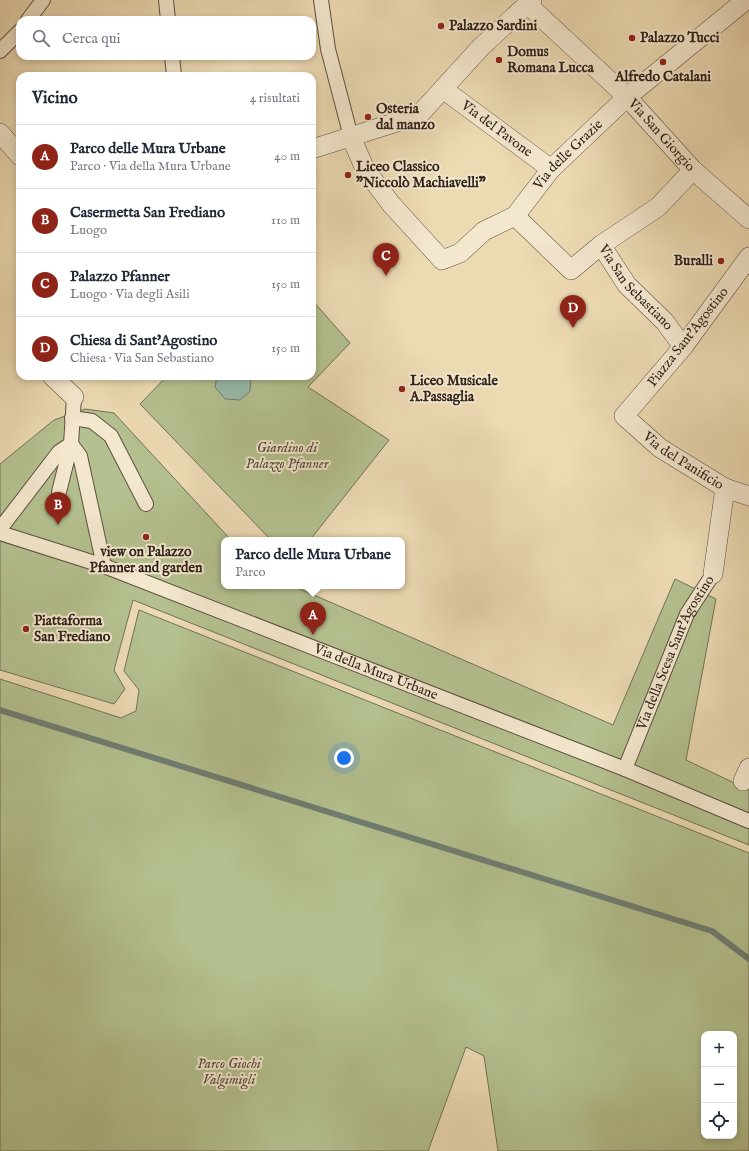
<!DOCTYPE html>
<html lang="it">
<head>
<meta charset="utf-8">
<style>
	:root { --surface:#fff; --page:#f6f6f7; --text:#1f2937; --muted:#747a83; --line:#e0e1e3; --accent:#8f2418 }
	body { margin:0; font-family:"IM FELL English",serif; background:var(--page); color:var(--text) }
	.controls { position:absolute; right:12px; bottom:12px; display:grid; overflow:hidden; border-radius:8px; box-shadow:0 2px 6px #0003 }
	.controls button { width:36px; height:36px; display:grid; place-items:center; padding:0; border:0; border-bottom:1px solid var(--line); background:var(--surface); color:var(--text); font:20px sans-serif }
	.you { position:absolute; left:344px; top:758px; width:14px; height:14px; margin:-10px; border:3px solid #fff; border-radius:50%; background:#1a73e8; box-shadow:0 0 0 6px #1a73e833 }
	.badge { display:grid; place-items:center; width:26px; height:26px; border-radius:50%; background:var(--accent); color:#fff; font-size:13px; font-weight:700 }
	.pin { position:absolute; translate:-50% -33px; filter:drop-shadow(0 1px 2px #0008) }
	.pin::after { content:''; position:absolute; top:21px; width:14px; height:12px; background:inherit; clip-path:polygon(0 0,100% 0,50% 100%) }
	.popup { position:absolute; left:221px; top:537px; width:184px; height:52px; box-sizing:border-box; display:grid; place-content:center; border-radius:8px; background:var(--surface); filter:drop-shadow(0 1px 3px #0005); font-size:13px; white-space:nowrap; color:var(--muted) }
	.popup b { font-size:15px; color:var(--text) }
	.popup::after { content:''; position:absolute; left:50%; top:100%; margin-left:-8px; border:8px solid transparent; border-top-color:var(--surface) }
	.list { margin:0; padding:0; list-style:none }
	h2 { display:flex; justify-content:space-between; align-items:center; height:52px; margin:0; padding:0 16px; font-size:17px }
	h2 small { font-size:13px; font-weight:400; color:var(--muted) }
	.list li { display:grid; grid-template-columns:26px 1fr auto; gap:12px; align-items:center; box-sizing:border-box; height:64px; padding:0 16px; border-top:1px solid var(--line) }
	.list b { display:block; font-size:15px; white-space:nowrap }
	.list p { margin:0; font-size:13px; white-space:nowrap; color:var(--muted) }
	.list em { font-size:13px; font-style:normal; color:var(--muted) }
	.icon { flex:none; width:22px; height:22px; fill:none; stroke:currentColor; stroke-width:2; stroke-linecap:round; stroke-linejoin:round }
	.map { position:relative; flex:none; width:749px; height:1151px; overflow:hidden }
	.search { position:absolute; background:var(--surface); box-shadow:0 2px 6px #0003; left:16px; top:16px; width:300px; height:44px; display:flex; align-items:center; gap:10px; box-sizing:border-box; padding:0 14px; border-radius:12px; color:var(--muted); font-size:15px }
	.panel { position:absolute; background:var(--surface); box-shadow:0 2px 6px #0003; left:16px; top:72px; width:300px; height:308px; border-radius:12px }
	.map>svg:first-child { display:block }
	.green { fill:#b4c08f; stroke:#727155; fill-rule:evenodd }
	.water { fill:#99bbac; stroke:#6f7e72 }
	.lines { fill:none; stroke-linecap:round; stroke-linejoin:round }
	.stream { stroke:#6f7e72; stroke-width:6 }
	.pedestrian-casing { stroke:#5e5041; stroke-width:16 }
	.minor-casing { stroke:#5e5041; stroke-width:20 }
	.pedestrian { stroke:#f3e7ce; stroke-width:14 }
	.minor { stroke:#f3e7ce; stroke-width:19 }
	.poi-dot { fill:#8f2418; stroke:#f3e7ce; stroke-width:1.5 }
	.labels { text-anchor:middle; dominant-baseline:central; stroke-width:4; stroke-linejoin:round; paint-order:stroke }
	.poi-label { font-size:14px; font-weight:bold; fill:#2f221b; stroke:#f3e7ce; text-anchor:start }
	.street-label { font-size:14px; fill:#2f221b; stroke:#f3e7ce }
	.park-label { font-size:14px; font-style:italic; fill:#504a38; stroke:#f3e7ce }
</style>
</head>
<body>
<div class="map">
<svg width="749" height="1151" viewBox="0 0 749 1151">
	<rect width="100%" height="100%" fill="#ecdab3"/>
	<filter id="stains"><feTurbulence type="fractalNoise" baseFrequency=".005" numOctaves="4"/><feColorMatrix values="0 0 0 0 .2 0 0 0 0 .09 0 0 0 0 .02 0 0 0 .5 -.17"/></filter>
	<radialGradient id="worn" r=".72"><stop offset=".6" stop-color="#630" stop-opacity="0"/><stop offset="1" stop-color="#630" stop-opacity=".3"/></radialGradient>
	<g class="green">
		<polygon points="312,300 350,343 308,387 389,440 310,540 271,540 140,404 167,376 312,376"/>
		<polygon points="85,409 114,413 231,540 224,540 224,586 293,586 613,725 675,579 716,599 686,760 749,790 749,845 133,600 114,670 125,689 114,704 0,670 0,464 54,420"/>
		<path d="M139,610L749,853V1151H498L484,1056L466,1047L428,1151H0V679L121,718L136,711L139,690L124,671ZM704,1034H734V1136H704Z"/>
	</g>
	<polygon class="water" points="217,376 251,376 250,391 240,400 225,399 215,387"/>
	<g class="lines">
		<polyline class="stream" points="0,710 712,931 749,959"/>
		<g class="pedestrian-casing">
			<g id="pedestrian">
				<polyline points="166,0 168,20"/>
				<polyline points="321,0 328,49 351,137"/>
				<polyline points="28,20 43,0"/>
				<polyline points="0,51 20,31"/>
				<polyline points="172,56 174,76"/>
				<polyline points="72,418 92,421 111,436 146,504"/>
				<polyline points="71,444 80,456 104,566"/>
				<polyline points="59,492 71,444"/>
				<polyline points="0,529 59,452 71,444 74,397"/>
				<path id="s1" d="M0,533L104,566L625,769L749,821"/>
				<path id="s2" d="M625,769L687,614L713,574"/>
			</g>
		</g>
		<g class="minor-casing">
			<g id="minor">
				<path id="s3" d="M527,4L627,97L693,170L749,219"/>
				<path id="s4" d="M443,89L551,169"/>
				<polyline points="0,133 20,156"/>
				<path id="s5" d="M351,137L365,169L391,204L442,260L460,253L484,231L515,216L551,169L627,97L746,0"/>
				<polyline points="312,149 419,115 481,47 532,0"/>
				<path id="s6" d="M515,216L571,270L601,245L627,285L665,322L683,347"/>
				<polyline points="601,245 658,207 693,170"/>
				<path id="s7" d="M749,257L683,347L624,416L660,448L725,488L749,496"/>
				<polyline points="52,376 74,397"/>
				<polyline points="713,574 725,488"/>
				<polyline points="743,781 749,768"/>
			</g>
		</g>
		<use href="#pedestrian" class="pedestrian"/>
		<use href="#minor" class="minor"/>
	</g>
	<g class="poi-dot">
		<circle cx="441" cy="26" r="4"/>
		<circle cx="632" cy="38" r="4"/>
		<circle cx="499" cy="60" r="4"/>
		<circle cx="663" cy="62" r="4"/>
		<circle cx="368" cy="117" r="4"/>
		<circle cx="348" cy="175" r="4"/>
		<circle cx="721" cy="261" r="4"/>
		<circle cx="402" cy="389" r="4"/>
		<circle cx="146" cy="537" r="4"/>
		<circle cx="26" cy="629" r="4"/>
	</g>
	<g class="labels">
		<g class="poi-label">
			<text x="449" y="26">Palazzo Sardini</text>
			<text x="640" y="38">Palazzo Tucci</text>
			<text x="507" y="52">Domus<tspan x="507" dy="16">Romana Lucca</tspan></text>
			<text x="663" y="77" text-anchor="middle">Alfredo Catalani</text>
			<text x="376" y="109">Osteria<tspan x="376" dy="16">dal manzo</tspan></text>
			<text x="356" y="167">Liceo Classico<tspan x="356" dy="16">"Niccolò Machiavelli"</tspan></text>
			<text x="713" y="261" text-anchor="end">Buralli</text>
			<text x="410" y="381">Liceo Musicale<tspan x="410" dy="16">A.Passaglia</tspan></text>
			<text x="146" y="552" text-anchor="middle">view on Palazzo<tspan x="146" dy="16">Pfanner and garden</tspan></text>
			<text x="34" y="621">Piattaforma<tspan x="34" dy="16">San Frediano</tspan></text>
		</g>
		<g class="street-label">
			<text stroke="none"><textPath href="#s4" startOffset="67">Via del Pavone</textPath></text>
			<text stroke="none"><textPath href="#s3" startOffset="188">Via San Giorgio</textPath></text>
			<text stroke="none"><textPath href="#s5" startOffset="322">Via delle Grazie</textPath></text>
			<text stroke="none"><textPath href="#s6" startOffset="172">Via San Sebastiano</textPath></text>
			<text transform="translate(688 337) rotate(-52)">Piazza Sant'Agostino</text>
			<text stroke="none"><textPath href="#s7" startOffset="277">Via del Panificio</textPath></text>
			<text stroke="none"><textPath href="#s2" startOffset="127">Via della Scesa Sant'Agostino</textPath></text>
			<text stroke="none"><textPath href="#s1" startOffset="401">Via della Mura Urbane</textPath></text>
		</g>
		<g class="park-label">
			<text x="287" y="448">Giardino di<tspan x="287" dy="16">Palazzo Pfanner</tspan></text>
			<text x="229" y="1064">Parco Giochi<tspan x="229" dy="16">Valgimigli</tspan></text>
		</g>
	</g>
	<rect width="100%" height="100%" filter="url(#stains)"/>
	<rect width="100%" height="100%" fill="url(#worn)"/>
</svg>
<div class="controls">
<button>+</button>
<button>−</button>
<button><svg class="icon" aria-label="locate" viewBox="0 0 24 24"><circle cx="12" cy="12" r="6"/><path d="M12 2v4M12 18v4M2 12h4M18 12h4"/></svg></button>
</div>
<div class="you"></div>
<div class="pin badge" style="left:313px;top:635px">A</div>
<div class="popup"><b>Parco delle Mura Urbane</b>Parco</div>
<div class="pin badge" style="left:58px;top:525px">B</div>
<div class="pin badge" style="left:386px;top:276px">C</div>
<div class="pin badge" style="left:573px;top:328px">D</div>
<div class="search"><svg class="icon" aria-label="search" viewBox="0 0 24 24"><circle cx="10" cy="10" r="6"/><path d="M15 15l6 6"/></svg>Cerca qui</div>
<section class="panel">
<h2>Vicino<small>4 risultati</small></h2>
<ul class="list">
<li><span class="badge">A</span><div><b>Parco delle Mura Urbane</b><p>Parco · Via della Mura Urbane</p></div><em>40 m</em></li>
<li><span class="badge">B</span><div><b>Casermetta San Frediano</b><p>Luogo</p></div><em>110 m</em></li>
<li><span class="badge">C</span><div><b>Palazzo Pfanner</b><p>Luogo · Via degli Asili</p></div><em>150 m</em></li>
<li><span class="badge">D</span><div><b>Chiesa di Sant'Agostino</b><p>Chiesa · Via San Sebastiano</p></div><em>150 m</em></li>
</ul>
</section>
</div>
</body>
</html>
